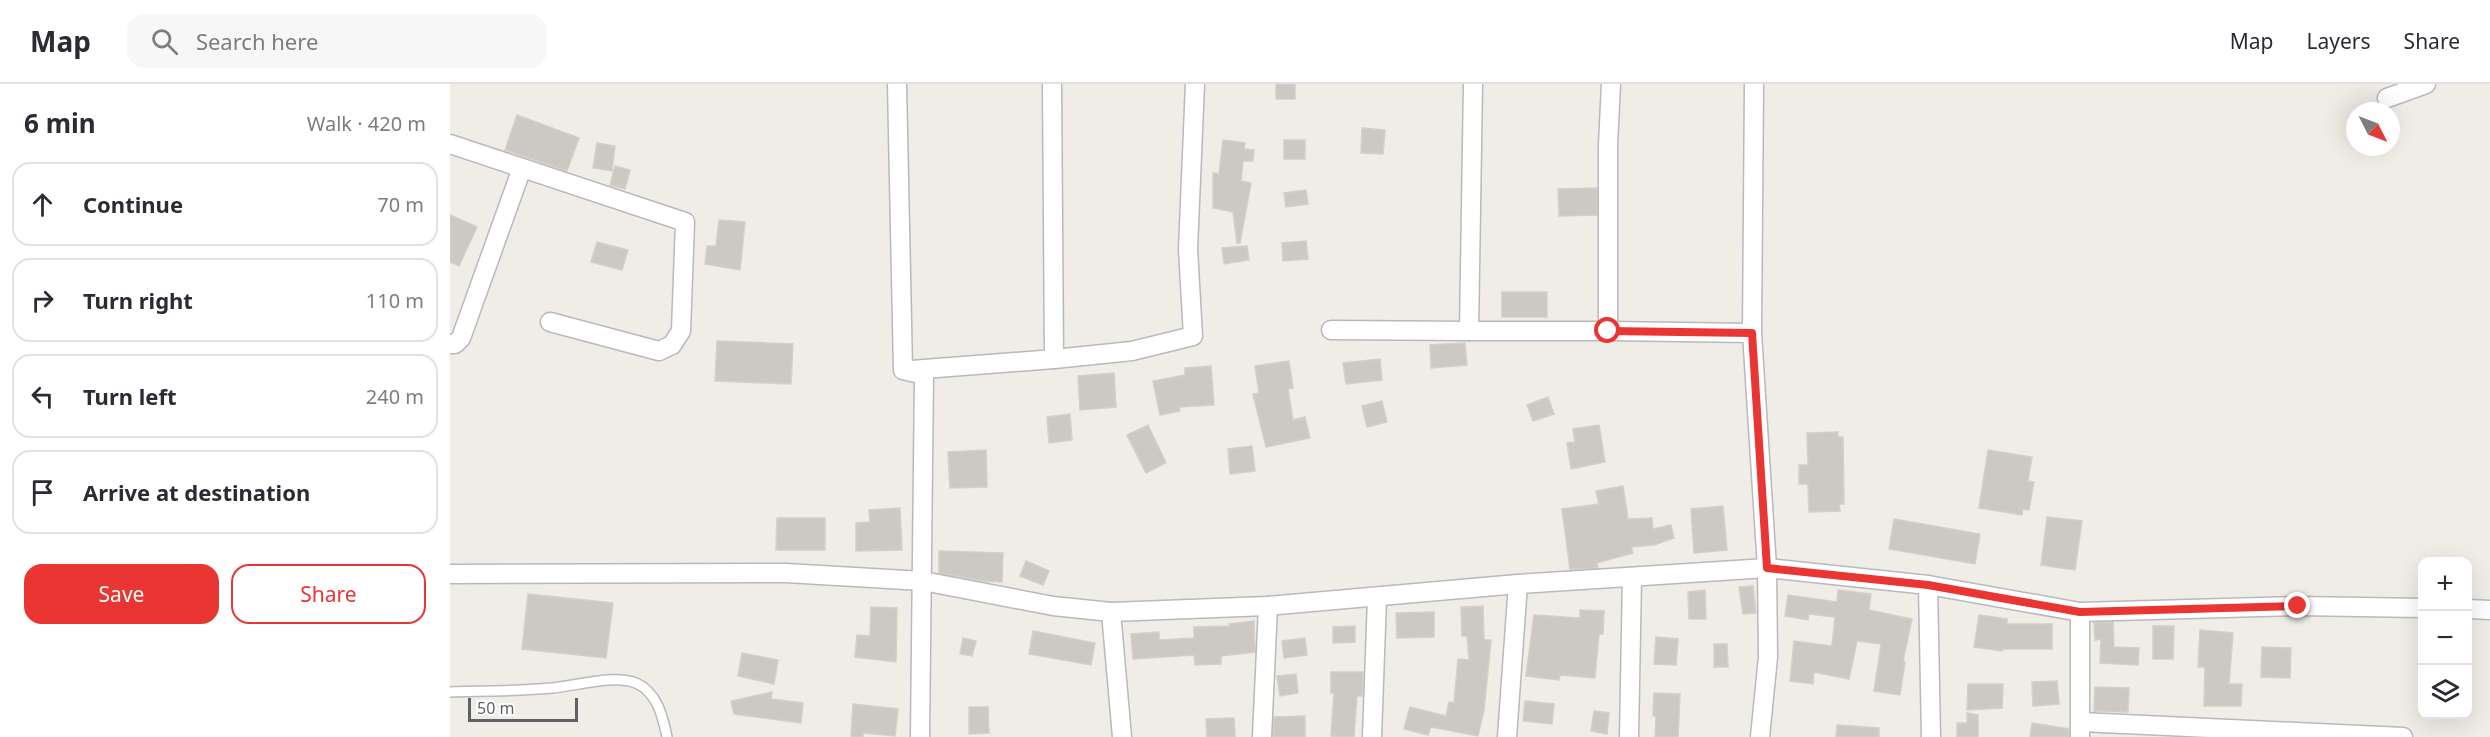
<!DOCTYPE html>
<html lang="en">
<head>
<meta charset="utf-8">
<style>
	:root { --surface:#fff; --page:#f7f7f7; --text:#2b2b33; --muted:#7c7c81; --line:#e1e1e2; --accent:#e93633 }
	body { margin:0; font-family:"Noto Sans",sans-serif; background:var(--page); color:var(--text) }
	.controls { position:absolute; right:18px; bottom:18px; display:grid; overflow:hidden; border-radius:12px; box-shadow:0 6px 24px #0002 }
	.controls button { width:54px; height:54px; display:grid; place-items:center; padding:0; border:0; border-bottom:2px solid var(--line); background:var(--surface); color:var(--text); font:30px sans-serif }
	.compass { position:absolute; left:1896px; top:18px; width:54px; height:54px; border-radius:50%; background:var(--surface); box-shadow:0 6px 24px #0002; rotate:132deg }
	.scale { position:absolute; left:18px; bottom:15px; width:110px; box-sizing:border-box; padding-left:6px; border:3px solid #5e6267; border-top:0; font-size:16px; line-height:21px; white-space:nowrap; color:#5e6267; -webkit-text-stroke:4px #fff; paint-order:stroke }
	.stop { position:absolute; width:18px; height:18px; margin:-14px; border:4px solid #e93633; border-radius:50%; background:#fff }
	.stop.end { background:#e93633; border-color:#fff; box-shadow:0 2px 6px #0008 }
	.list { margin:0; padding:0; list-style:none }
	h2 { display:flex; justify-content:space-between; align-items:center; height:78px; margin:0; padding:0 24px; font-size:26px }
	h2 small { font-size:20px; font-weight:400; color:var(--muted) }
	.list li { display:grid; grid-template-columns:39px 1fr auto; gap:18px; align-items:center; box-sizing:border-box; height:84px; margin:0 12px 12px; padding:0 12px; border:2px solid var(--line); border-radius:18px }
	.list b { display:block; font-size:22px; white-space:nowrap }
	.list em { font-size:20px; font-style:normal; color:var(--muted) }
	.actions { display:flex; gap:12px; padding:18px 24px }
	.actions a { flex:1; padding:14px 0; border:2px solid var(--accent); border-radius:18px; text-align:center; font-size:21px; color:var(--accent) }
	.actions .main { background:var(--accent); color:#fff }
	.icon { flex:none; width:33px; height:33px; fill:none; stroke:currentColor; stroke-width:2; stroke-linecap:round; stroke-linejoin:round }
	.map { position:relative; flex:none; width:2040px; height:653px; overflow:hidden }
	header { display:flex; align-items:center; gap:36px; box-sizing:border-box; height:84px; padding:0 30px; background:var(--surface); border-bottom:2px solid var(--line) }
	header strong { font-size:28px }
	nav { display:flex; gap:33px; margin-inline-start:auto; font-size:21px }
	.search { width:420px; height:54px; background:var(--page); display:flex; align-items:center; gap:15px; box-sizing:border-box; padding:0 21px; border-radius:18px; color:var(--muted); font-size:22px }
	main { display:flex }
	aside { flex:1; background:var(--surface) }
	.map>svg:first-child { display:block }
	.building { fill:#ccc8c4; stroke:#d5cfc5; stroke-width:1.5 }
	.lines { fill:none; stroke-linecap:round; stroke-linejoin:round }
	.service-casing { stroke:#b7b9bd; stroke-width:12 }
	.minor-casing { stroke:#b7b9bd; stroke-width:21 }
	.service { stroke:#fff; stroke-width:9 }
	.minor { stroke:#fff; stroke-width:18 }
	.route { stroke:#e93633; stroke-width:8 }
</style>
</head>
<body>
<header>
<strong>Map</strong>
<div class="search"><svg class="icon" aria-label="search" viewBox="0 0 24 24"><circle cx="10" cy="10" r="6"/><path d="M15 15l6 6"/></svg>Search here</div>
<nav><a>Map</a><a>Layers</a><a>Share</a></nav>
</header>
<main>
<aside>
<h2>6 min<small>Walk · 420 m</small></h2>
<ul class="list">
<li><svg class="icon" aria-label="ahead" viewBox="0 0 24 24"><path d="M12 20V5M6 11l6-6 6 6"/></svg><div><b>Continue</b></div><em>70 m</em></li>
<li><svg class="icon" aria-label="right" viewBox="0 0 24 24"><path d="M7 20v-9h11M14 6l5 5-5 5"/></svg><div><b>Turn right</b></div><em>110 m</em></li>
<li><svg class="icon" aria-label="left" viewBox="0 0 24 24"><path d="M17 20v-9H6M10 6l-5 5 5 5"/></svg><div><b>Turn left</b></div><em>240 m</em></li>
<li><svg class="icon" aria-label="arrive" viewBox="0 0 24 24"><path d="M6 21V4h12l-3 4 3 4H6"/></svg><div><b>Arrive at destination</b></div></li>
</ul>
<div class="actions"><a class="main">Save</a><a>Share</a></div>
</aside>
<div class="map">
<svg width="2040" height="653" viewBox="0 0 2040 653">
	<rect width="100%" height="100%" fill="#f0ede6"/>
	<g class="building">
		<rect x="826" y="0" width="19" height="15"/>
		<polygon points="67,31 129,54 117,87 55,66"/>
		<polygon points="912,44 935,46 933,70 911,69"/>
		<polygon points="773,56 795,59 794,65 804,66 803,77 793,77 791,97 801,99 790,159 787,159 783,128 763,124 763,89 769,90"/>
		<rect x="834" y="56" width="21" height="19"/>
		<polygon points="147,59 165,62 162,87 143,84"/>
		<polygon points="165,82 180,86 175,105 160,101"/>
		<polygon points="1147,104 1147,131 1109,132 1108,105"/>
		<polygon points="856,106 858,120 836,123 834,109"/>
		<polygon points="0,131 27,143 9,182 0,178"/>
		<polygon points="269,136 295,138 290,186 255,180 257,162 266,162"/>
		<polygon points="856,157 858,175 833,177 832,159"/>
		<polygon points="147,158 178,166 172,186 141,178"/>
		<polygon points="797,162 799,176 774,180 772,164"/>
		<rect x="1052" y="208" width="45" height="25"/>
		<polygon points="267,257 343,260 341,300 265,297"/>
		<polygon points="1015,259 1017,281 981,284 980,261"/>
		<polygon points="930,275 932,296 896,300 893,279"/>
		<polygon points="839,277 843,304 838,305 843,336 855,333 860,354 816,363 803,310 809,309 805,282"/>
		<polygon points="761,282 764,321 729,323 730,327 710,331 703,297 735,291 735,284"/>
		<polygon points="664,289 666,323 630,326 628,292"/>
		<polygon points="1098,313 1104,330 1083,337 1077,321"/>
		<polygon points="932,317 937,338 917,343 912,322"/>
		<polygon points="620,330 622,356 599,359 597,333"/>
		<polygon points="698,341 716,379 696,389 677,351"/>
		<polygon points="1149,341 1155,378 1121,385 1117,359 1125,358 1123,345"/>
		<polygon points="1388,348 1388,353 1393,353 1394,420 1389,420 1390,427 1359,428 1358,400 1349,400 1349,381 1358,381 1357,349"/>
		<polygon points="802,362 805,387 780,390 778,365"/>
		<polygon points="536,366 537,403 500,404 498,368"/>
		<polygon points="1538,366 1582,373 1578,397 1584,398 1579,426 1573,425 1572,431 1529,424"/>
		<polygon points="1173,402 1178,435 1202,434 1203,445 1221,441 1224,454 1204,461 1181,463 1183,469 1147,479 1148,484 1120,485 1112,425 1149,420 1146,407"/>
		<polygon points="1273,422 1277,466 1244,469 1241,425"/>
		<polygon points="450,424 452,466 406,467 406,439 420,438 419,426"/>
		<polygon points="1597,433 1632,437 1625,486 1591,481"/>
		<polygon points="327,434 375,434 375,466 326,466"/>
		<polygon points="1444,435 1530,450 1525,480 1439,465"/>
		<polygon points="489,467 553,469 552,498 534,497 489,489"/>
		<polygon points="576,477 599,487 593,501 570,492"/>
		<polygon points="1303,502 1306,529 1293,530 1289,503"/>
		<polygon points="1255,506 1256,535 1239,535 1238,508"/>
		<polygon points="1388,506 1421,510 1419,526 1462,535 1453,577 1455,578 1450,611 1424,607 1431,560 1407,557 1399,595 1364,588 1363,600 1340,597 1344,557 1382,562 1385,533 1359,530 1358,536 1335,532 1338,511 1387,518"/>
		<polygon points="78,510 163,519 156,574 72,565"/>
		<polygon points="1033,522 1034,556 1041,556 1034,626 1028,652 981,643 978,651 954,645 960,623 996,632 999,618 1004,619 1008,575 1019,576 1017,552 1012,552 1011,523"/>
		<polygon points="421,523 447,524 446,578 405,573 407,551 420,552"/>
		<polygon points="1130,526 1154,527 1153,550 1149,550 1145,594 1110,591 1109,596 1076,592 1084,531 1130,534"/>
		<polygon points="984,528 984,553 947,554 946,529"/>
		<polygon points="1529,531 1557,535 1557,540 1602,540 1602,565 1553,565 1552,567 1524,563"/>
		<polygon points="804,537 805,568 771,572 771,580 745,581 744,571 683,575 681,550 709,548 709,556 744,554 744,543 779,542 779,540"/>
		<polygon points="1663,538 1664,563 1689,564 1688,581 1650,579 1651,555 1645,556 1644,539"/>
		<polygon points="905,542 905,558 883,559 883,543"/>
		<polygon points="1703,542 1724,542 1723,575 1703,575"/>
		<polygon points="1750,546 1783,549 1779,600 1792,600 1791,622 1754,622 1755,583 1748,583"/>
		<polygon points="583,547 645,559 641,581 579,570"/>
		<polygon points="1206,553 1228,555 1226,581 1204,580"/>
		<polygon points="513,554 526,557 522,572 510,570"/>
		<polygon points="855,554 857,571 834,574 832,557"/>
		<polygon points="1264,560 1277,560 1278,583 1264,583"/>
		<polygon points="1812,563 1841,564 1840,594 1811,593"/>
		<polygon points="292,569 328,576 324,600 288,592"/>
		<polygon points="881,588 913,588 912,612 907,612 904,653 881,652 884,609 881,609"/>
		<polygon points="846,590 848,609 830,612 827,592"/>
		<polygon points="1607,597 1609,620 1583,622 1582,598"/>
		<polygon points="1518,600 1553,600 1552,624 1517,626"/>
		<polygon points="1645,603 1679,604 1678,628 1644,627"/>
		<polygon points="322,608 321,615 353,619 351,639 284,630 281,617"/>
		<polygon points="1204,609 1230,610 1228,653 1205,653 1206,632 1203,632"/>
		<polygon points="1075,617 1104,620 1102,640 1073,637"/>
		<polygon points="403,620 448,625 445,652 413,649 413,653 401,653"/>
		<polygon points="519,623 538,623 539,649 519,650"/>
		<polygon points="1144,627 1159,629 1157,650 1141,647"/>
		<polygon points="1517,629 1528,631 1528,653 1507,653 1507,639 1517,639"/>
		<polygon points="855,632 855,653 823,653 824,633"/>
		<polygon points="784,634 785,653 757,653 756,635"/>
		<polygon points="1582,639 1619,645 1619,653 1580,653"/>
		<polygon points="1387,641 1429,644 1429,653 1386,653"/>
	</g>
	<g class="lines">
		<g class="service-casing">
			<path id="service" d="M0,608C34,607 69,607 102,604C126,602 164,590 186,599C207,608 213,633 217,653"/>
		</g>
		<g class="minor-casing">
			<g id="minor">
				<polyline points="447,0 453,286 474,291 470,653"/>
				<polyline points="1304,0 1302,249 1317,484 1318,573 1310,653"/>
				<polyline points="1937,14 1976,0"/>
				<polyline points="0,60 235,138 231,247 222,261 209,267 100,238"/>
				<polyline points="881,246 1019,247 1023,0"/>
				<polyline points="1019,247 1158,247 1158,61 1161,0"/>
				<polyline points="1158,247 1302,249"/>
				<polyline points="0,260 5,260 11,254 72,84"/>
				<polyline points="604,275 682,267 743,252 738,165 745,0"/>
				<polyline points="461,286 604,275 602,0"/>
				<polyline points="0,490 336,489 473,497 603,522 661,528 818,522 1068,500 1317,484 1478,501 1630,528 1848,522 1972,524"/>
				<polyline points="1478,501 1481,653"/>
				<polyline points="2018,525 2040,526"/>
				<polyline points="661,528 672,653"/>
				<polyline points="1631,638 1953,653"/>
				<polyline points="812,653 818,522"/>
				<polyline points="922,653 927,514"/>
				<polyline points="1057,653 1068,500"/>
				<polyline points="1179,653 1182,493"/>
				<polyline points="1630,653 1630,528"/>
			</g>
		</g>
		<use href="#service" class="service"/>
		<use href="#minor" class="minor"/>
	</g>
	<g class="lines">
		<polyline class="route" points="1158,247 1302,249 1317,484 1478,501 1630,528 1848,522"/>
	</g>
</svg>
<div class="controls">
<button>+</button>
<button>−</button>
<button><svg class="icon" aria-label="layers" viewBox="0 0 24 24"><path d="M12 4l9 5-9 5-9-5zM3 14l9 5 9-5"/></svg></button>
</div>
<svg class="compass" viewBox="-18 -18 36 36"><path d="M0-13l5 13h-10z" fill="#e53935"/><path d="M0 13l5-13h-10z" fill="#7c7c81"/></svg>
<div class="scale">50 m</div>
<div class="stop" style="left:1158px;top:247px"></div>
<div class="stop end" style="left:1848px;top:522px"></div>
</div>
</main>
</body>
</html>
